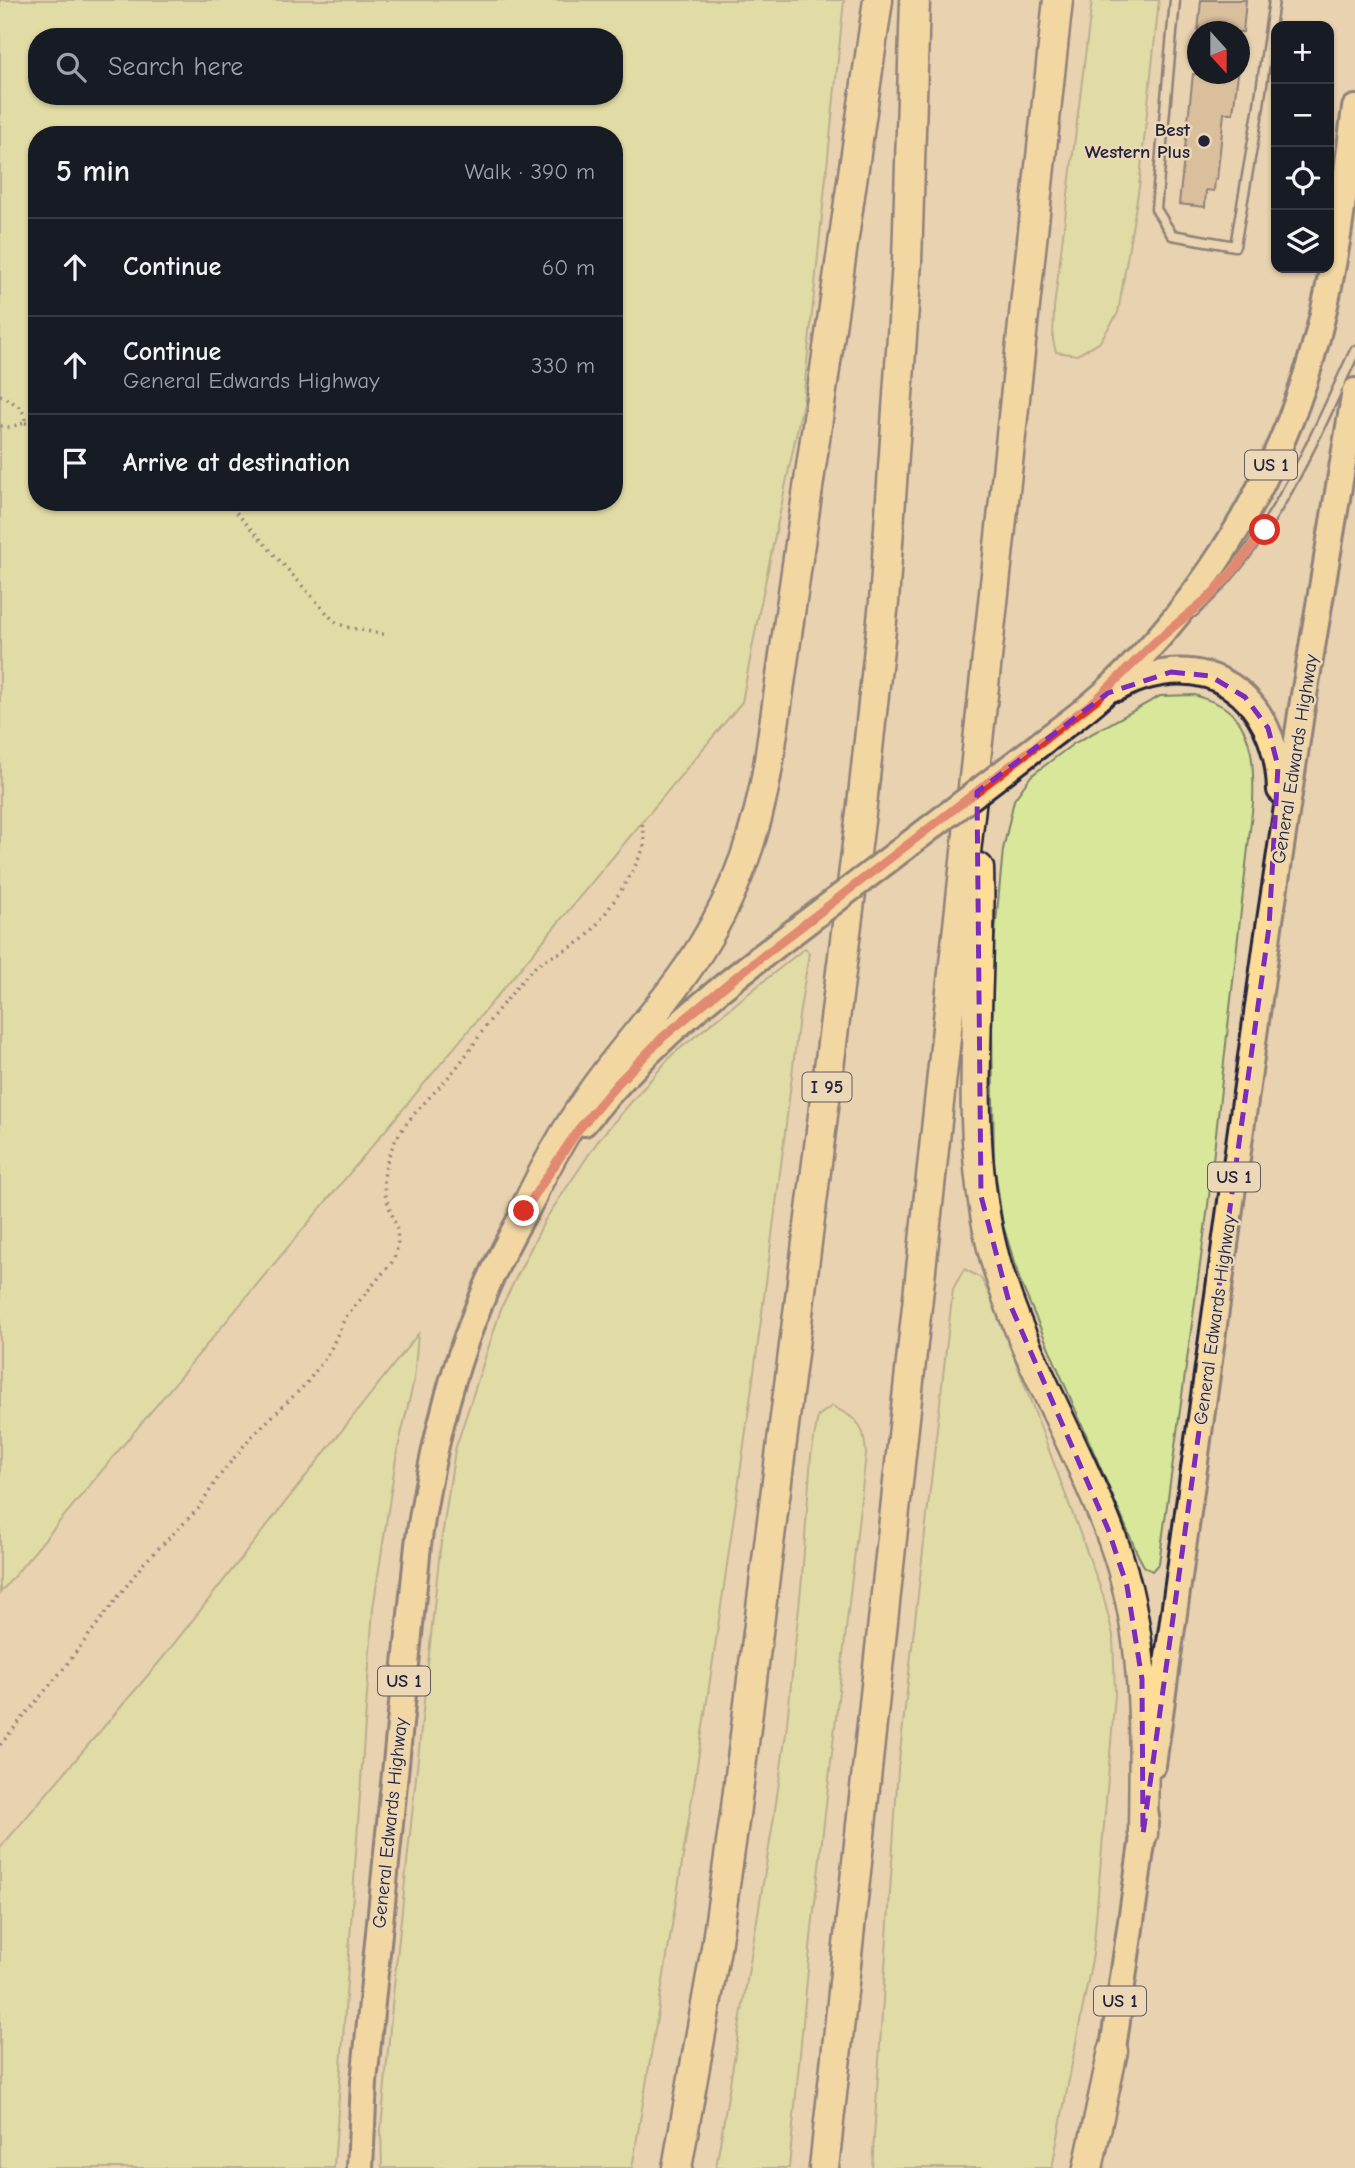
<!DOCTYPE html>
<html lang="en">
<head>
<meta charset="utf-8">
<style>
	:root { --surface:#171b24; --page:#20242c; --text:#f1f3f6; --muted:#9ea1a6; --line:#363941 }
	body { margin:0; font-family:"Comic Neue",sans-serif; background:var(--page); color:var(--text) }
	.controls { position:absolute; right:21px; top:21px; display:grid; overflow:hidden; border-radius:14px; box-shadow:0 2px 5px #0004 }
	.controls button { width:63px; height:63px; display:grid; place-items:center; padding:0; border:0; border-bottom:2px solid var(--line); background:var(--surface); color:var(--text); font:35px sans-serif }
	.compass { position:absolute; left:1187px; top:21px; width:63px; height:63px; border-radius:50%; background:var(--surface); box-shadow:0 2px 5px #0004; rotate:159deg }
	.stop { position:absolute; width:21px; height:21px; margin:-16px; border:5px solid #d93025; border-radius:50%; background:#fff }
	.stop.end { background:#d93025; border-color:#fff; box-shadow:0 2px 7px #0008 }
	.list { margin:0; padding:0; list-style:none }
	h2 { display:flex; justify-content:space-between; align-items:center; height:91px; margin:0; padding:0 28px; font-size:30px }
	h2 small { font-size:23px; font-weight:400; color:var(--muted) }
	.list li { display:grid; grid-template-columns:46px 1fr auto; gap:21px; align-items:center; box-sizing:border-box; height:98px; padding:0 28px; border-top:2px solid var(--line) }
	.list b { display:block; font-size:26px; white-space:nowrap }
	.list p { margin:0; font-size:23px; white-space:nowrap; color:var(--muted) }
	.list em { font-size:23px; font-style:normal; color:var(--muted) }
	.icon { flex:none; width:38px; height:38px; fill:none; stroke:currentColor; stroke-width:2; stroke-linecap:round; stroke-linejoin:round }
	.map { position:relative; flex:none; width:1355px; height:2168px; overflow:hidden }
	.search { position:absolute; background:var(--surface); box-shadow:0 2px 5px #0004; left:28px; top:28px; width:595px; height:77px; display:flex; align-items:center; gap:18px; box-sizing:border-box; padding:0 24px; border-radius:28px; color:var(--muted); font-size:26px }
	.panel { position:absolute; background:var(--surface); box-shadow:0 2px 5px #0004; left:28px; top:126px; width:595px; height:385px; border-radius:28px }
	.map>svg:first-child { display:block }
	.green { fill:#d8e79a; stroke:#7d846a; stroke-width:2; fill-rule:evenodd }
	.building { fill:#c8a987; stroke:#22223b; stroke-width:2 }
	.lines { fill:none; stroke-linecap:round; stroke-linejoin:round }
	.service-casing { stroke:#22223b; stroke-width:13 }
	.primary-casing { stroke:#22223b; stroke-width:30 }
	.motorway-casing { stroke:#22223b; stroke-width:33 }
	.path { stroke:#22223b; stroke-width:3.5; stroke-dasharray:2 5; stroke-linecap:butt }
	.service { stroke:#ecd8b6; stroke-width:8 }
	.primary { stroke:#ffdd96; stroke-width:24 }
	.motorway { stroke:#ffdd96; stroke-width:28 }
	.primary-bridge-casing { stroke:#22223b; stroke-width:30; stroke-linecap:butt }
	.primary-bridge { stroke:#ffdd96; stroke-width:24 }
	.route { stroke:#d93025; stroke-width:9 }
	.marked { fill:none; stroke:#7b2cbf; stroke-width:5; stroke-dasharray:14 9; stroke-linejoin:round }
	.poi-dot { fill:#22223b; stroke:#ecd8b6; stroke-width:2.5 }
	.labels { text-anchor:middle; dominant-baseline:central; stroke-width:5; stroke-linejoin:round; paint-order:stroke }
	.shield { fill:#ecd8b6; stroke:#5f5960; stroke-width:2 }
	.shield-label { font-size:18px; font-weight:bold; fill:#22223b }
	.poi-label { font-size:19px; font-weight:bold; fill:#22223b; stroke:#ecd8b6; text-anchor:end }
	.street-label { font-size:19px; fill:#22223b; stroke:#ecd8b6 }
</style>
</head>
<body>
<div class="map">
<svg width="1355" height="2168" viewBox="0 0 1355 2168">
	<rect width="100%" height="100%" fill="#e9d2af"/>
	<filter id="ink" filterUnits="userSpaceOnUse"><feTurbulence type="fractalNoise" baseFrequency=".0143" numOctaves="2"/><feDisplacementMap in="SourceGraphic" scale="14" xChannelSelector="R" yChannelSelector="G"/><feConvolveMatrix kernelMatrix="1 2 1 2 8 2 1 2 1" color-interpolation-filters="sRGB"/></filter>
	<g filter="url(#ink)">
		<g class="green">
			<path d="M0,0H844L803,402L759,612L742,702L0,1593ZM37,37H614V96H37ZM37,135H614V502H37Z"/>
			<polygon points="1092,0 1159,0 1139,187 1118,313 1099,343 1077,355 1056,352 1053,340 1054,308"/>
			<path d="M1195,695C1204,699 1217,702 1225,708C1255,729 1254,770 1253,803L1207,1214L1159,1563L1152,1571L1144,1566L1138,1555L1020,1281L1003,1225L994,1163L992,1030L993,955L1003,850L1014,800L1031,776L1073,744L1160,696Z"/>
			<path d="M805,948L809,953L799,1016C754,1401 697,1785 632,2168H382L381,2129L393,1995L440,1550L455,1450L502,1306L545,1220L600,1138L672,1055Z"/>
			<polygon points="964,1269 981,1278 994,1303 1103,1595 1113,1635 1115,1695 1093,1954 1052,2168 872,2168 898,1769 953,1289"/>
			<polygon points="418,1334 414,1380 397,1452 373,1608 334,2168 0,2168 0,1848 161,1660"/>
			<path d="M832,1406C860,1421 863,1422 866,1454L812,1928L789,2168H716L774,1817L786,1733L802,1578L811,1456L818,1416Z"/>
		</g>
		<g class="building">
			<polygon points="1201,0 1246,0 1243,32 1198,32"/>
			<polygon points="1193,74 1238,74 1233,113 1224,113 1217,179 1215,179 1214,191 1206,190 1205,207 1179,204"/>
		</g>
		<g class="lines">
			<g class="service-casing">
				<g id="service">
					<polyline points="1175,0 1156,209 1172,235 1235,246 1258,112 1274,0"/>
					<path d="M1193,612C1272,542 1311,445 1355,351"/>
				</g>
			</g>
			<g class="primary-casing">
				<g id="primary">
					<path d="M1117,688C1206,643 1277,694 1280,790"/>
					<path d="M1039,745C1062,727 1087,710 1109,689C1208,596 1283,470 1317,338C1337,263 1345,185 1355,108"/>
					<path d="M584,1123C636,1059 696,1007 761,957"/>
					<polyline points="1153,1765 1269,927 1302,707 1355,391"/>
					<polyline points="1110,2070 1146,1815"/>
					<path d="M360,2168L364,2082L418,1545C436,1419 467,1306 534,1196"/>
				</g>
			</g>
			<g class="motorway-casing">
				<g id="motorway">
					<path d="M979,868C983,994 962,1125 992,1248C1017,1348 1078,1444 1113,1541C1148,1636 1144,1735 1143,1834"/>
					<path d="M524,1211C547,1162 573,1116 606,1073C638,1031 675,991 703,945C738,888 759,826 769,760L878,0"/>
					<polyline points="677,2168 716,1948 735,1815 862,805 884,602 907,262 915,0"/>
					<polyline points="824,2168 1058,0"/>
					<polyline points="1088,2168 1113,2051"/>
				</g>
			</g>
			<g class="path">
				<path d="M0,395C12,402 26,407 25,423L9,427L0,426"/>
				<polyline points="25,423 37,423"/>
				<polyline points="227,502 334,621 346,627 387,635"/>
				<path d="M0,1745L64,1668L143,1564L200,1507L217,1479L251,1437L306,1384L329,1353L345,1318L392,1262C409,1229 383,1211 384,1180C387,1130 428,1103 457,1067C474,1046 486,1023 504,1003C514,991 524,977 535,967C550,954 570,951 585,938C602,922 635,871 643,849C646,841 644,831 642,823"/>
			</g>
			<use href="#service" class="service"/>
			<use href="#primary" class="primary"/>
			<use href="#motorway" class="motorway"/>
			<g class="primary-bridge-casing">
				<polyline id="primary-bridge" points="761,957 1039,745"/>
			</g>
			<use href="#primary-bridge" class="primary-bridge"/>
		</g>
	</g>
	<g class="lines" filter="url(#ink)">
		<polyline class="route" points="524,1211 578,1130 618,1083 663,1037 737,976 1097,699 1155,642 1209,597 1233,571 1265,530"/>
	</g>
	<path d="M0 0H1355V2168H0ZM1171,672L1210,676L1245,697L1268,728L1278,766L1269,927L1143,1834L1142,1679L1127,1586L1108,1529L1009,1302L981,1196L977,792L1108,693Z" fill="#e9d2af" fill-opacity=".55" fill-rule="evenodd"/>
	<path class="marked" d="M1171,672L1210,676L1245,697L1268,728L1278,766L1269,927L1143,1834L1142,1679L1127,1586L1108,1529L1009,1302L981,1196L977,792L1108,693Z"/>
	<circle class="poi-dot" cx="1204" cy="141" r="7"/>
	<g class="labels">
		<g class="shield">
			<rect x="1245" y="450.5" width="52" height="29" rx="5"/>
			<rect x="802.5" y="1072.5" width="49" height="29" rx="5"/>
			<rect x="1208" y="1162.5" width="52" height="29" rx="5"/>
			<rect x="378" y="1666.5" width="52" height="29" rx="5"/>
			<rect x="1094" y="1986.5" width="52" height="29" rx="5"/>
		</g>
		<g class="shield-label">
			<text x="1271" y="465">US 1</text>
			<text x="827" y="1087">I 95</text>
			<text x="1234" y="1177">US 1</text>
			<text x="404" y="1681">US 1</text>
			<text x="1120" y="2001">US 1</text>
		</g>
		<g class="poi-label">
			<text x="1190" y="130">Best<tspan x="1190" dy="22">Western Plus</tspan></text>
		</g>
		<g class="street-label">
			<text transform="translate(1295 759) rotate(-81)">General Edwards Highway</text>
			<text transform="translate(1215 1320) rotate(-82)">General Edwards Highway</text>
			<text transform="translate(390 1823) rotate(-84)">General Edwards Highway</text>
		</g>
	</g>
</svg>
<div class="controls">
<button>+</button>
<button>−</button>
<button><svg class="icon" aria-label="locate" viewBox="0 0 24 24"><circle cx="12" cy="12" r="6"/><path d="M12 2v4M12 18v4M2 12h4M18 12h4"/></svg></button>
<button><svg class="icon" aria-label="layers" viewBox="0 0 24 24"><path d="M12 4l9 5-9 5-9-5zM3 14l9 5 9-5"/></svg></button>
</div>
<svg class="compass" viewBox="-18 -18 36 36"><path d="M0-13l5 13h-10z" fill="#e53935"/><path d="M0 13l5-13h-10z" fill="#9ea1a6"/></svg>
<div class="stop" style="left:1265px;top:530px"></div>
<div class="stop end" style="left:524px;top:1211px"></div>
<div class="search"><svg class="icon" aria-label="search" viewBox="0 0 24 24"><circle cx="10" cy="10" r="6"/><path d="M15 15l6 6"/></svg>Search here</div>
<section class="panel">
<h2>5 min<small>Walk · 390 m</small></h2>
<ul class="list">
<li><svg class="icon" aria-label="ahead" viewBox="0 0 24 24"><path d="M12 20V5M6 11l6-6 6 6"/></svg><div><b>Continue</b></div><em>60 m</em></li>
<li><svg class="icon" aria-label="ahead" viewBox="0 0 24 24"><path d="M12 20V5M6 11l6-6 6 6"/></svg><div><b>Continue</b><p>General Edwards Highway</p></div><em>330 m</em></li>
<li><svg class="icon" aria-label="arrive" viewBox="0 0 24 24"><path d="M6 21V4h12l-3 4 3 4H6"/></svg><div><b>Arrive at destination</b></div></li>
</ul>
</section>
</div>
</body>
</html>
